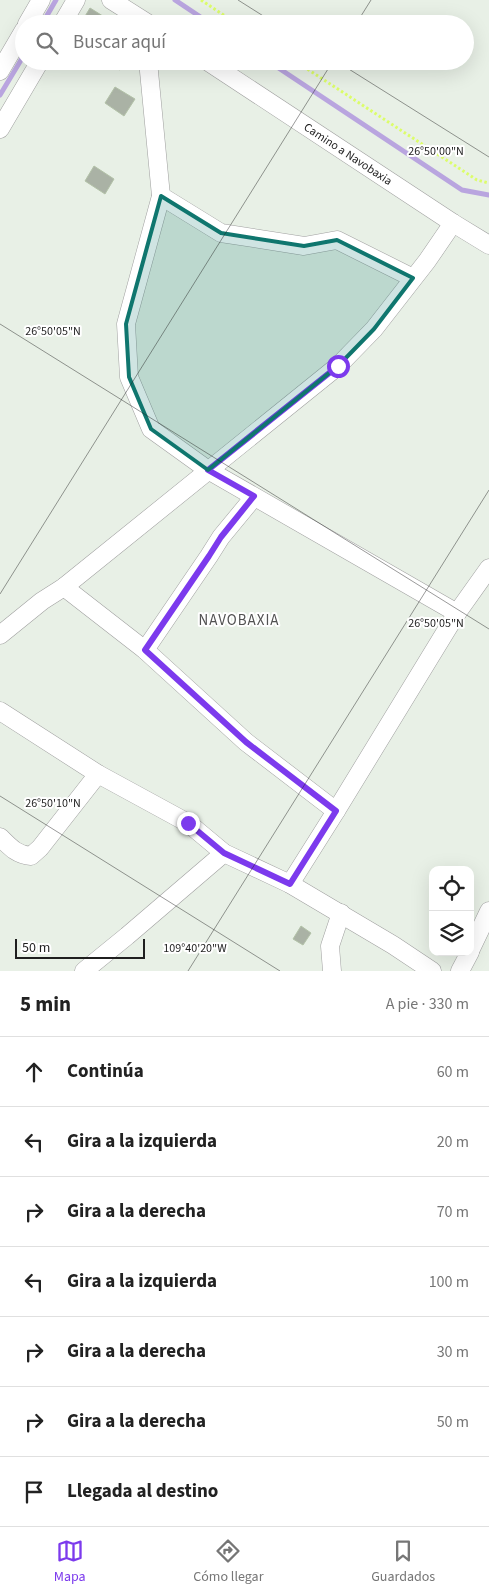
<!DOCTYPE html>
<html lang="es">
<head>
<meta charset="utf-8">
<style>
	:root { --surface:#fff; --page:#f6f6f6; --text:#222; --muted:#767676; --line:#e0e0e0; --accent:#7c3aed }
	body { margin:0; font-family:"Source Sans 3",sans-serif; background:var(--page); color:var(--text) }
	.controls { position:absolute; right:15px; bottom:15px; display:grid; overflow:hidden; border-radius:10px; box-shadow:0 5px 20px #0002 }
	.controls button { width:45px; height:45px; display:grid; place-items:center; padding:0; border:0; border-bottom:1px solid var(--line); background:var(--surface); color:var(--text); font:25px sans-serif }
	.scale { position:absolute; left:15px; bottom:12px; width:130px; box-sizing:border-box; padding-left:5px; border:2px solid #1f1f1f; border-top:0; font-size:14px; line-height:18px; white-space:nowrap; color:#1f1f1f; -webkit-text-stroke:4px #fff; paint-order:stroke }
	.stop { position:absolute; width:15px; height:15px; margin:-11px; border:4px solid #7c3aed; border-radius:50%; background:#fff }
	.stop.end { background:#7c3aed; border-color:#fff; box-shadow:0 1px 5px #0008 }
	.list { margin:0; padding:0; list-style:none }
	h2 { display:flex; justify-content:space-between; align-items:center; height:65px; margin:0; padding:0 20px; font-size:21px }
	h2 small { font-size:16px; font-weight:400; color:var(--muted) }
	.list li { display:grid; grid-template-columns:32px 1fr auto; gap:15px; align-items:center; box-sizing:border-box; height:70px; padding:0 20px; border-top:1px solid var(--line) }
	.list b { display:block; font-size:19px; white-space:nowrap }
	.list em { font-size:16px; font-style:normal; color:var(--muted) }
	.icon { flex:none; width:28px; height:28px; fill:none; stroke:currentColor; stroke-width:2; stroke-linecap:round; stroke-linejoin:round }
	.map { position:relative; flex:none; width:489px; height:971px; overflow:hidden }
	.search { position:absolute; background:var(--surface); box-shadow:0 5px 20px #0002; left:15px; right:15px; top:15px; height:55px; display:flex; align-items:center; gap:12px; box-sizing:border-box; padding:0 18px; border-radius:28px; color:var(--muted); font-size:19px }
	.sheet { height:555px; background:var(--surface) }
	nav { display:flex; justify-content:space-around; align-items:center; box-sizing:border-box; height:70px; border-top:1px solid var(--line); background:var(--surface); font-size:14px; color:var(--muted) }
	nav a { display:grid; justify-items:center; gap:2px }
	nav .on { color:var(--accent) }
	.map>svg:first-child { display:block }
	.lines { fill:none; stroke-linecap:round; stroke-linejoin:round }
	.stream { stroke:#b9a5df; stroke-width:5 }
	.building { fill:#aab2a5; stroke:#b3c2a8 }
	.minor-casing { stroke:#a0a0a0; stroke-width:19 }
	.path { stroke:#dcfd6a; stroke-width:3; stroke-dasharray:2.5 2.5; stroke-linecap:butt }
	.minor { stroke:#fff; stroke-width:18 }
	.route { stroke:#7c3aed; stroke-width:6 }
	.marked { fill:#0f766e; fill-opacity:0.2; stroke:#0f766e; stroke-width:4; stroke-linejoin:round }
	.ticks { fill:none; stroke:#1f1f1f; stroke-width:1; stroke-opacity:0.45 }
	.labels { text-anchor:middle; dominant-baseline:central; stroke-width:4; stroke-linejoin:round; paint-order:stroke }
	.street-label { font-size:12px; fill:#1f1f1f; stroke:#fff }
	.quarter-label { font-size:15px; letter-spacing:1px; fill:#525252; stroke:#fff }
	.ticks-label { font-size:12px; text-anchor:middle; fill:#1f1f1f; stroke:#fff; stroke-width:4; stroke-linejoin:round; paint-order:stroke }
</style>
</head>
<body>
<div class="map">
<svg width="489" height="971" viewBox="0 0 489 971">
	<rect width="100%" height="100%" fill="#e8f0e6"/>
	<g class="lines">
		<g class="stream">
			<polyline points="175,0 211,24"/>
			<polyline points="42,24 56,0"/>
			<polyline points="268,61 462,190 489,195"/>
			<polyline points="0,95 24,55"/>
		</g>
	</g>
	<g class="building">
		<polygon points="90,8 106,18 105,21 109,24 81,23"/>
		<polygon points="109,61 125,61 120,70 108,63"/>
		<polygon points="115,87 135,99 124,116 105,103"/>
		<polygon points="94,166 114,179 105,194 85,181"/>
		<polygon points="301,926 311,933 303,945 293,939"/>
	</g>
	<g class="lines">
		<g class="minor-casing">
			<g id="minor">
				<polyline points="111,0 149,24"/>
				<polyline points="27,24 41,0"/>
				<polyline points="62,24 76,0"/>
				<polyline points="148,61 161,196 126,324 129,377 151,429 208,470 457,613"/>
				<path id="s1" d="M207,61L453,223L489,245"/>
				<polyline points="0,71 24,30"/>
				<polyline points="0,129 40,61"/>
				<polyline points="161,196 221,233 304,246 337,240 413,278"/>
				<polyline points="64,587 145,650 246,742 336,811"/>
				<polyline points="0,635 42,601 64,587 338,366 374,329 427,261 453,223"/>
				<polyline points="145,650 209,556 221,537 254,497"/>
				<polyline points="0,711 98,774 188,823 224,853 290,884 393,945 432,971"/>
				<path d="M0,837C10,847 17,855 31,856L40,848L98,774"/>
				<polyline points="290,884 336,811 457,613 489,568"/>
				<polyline points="470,951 489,911"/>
				<polyline points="84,971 127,936 224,853"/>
				<polyline points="332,971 330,946 341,913"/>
				<polyline points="460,971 470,952"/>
			</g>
		</g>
		<g class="path">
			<polyline points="201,0 237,24"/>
			<polyline points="295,61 477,180 489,183"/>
		</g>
		<use href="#minor" class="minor"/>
	</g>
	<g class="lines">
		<polyline class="route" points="188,823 224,853 290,884 336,811 246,742 145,650 209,556 221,537 254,496 208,470 338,366"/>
	</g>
	<path class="marked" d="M161,196L221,233L304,246L337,240L413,278L374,329L338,366L208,470L151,429L129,377L126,324Z"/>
	<path class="ticks" d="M238,0L276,24M356,24L371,0M336,61L489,157M0,324L489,629M0,594L333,61M0,796L280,971M188,971L489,490"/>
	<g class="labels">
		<g class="street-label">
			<text stroke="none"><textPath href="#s1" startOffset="169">Camino a Navobaxia</textPath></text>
		</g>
		<g class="quarter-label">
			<text x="239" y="620">NAVOBAXIA</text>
		</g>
	</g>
	<g class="ticks-label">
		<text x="436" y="155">26°50'00"N</text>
		<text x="53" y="335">26°50'05"N</text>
		<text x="436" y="627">26°50'05"N</text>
		<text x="53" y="807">26°50'10"N</text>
		<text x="195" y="952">109°40'20"W</text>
	</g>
</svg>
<div class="controls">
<button><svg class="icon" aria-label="locate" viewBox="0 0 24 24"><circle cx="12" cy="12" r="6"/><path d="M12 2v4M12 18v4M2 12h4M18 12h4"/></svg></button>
<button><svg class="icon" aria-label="layers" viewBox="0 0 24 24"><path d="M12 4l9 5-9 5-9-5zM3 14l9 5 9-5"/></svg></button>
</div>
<div class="scale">50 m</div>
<div class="stop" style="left:338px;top:366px"></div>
<div class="stop end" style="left:188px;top:823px"></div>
<div class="search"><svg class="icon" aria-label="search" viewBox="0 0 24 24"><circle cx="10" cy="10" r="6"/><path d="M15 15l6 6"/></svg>Buscar aquí</div>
</div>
<section class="sheet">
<h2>5 min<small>A pie · 330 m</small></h2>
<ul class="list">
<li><svg class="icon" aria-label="ahead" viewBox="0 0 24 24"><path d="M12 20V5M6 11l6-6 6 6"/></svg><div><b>Continúa</b></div><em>60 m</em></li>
<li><svg class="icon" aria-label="left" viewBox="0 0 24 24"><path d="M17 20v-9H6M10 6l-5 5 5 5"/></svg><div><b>Gira a la izquierda</b></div><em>20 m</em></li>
<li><svg class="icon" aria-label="right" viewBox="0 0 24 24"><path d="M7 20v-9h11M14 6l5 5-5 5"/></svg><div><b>Gira a la derecha</b></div><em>70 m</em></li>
<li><svg class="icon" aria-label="left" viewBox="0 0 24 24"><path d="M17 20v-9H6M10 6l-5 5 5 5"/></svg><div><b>Gira a la izquierda</b></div><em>100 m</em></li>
<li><svg class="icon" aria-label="right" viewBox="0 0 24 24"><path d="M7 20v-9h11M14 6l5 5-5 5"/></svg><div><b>Gira a la derecha</b></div><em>30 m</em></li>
<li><svg class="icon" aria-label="right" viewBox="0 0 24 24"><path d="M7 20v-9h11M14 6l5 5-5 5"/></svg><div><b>Gira a la derecha</b></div><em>50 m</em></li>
<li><svg class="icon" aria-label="arrive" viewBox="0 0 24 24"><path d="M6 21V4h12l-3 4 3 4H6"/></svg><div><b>Llegada al destino</b></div></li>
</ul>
</section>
<nav>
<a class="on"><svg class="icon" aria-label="map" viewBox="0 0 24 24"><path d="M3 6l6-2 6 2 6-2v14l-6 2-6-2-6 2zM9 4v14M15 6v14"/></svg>Mapa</a>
<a><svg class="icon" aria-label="directions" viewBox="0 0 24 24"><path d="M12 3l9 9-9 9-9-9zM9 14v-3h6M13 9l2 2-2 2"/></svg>Cómo llegar</a>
<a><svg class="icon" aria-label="saved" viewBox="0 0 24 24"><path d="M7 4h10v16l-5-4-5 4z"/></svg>Guardados</a>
</nav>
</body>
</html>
